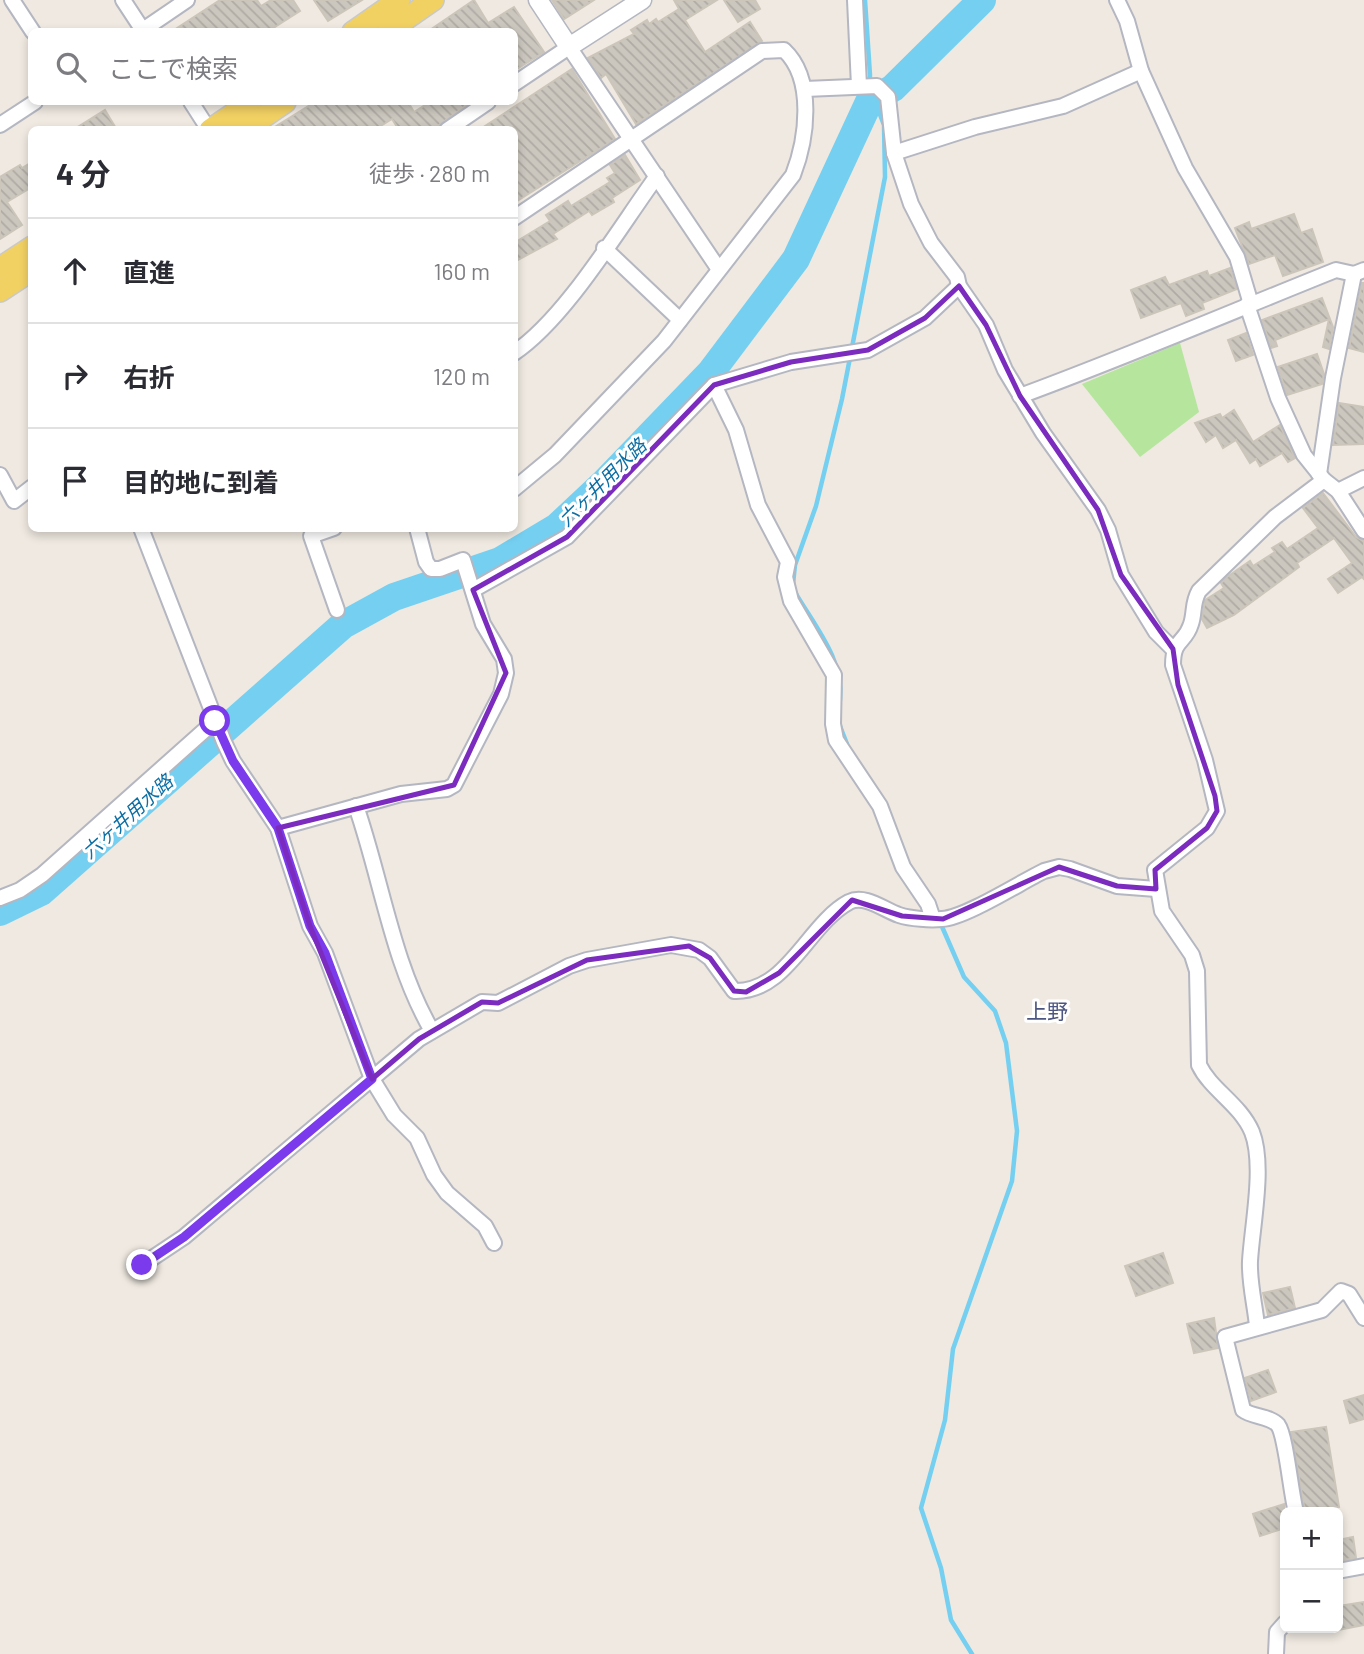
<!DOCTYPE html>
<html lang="ja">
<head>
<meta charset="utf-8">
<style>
	:root { --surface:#fff; --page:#f2f2f3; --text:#2b2b33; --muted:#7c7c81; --line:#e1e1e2 }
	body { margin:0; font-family:Barlow,"Noto Sans JP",sans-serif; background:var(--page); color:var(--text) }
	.controls { position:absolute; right:21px; bottom:21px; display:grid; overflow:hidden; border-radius:10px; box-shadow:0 4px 10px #0003 }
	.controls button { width:63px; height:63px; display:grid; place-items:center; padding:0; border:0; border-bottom:2px solid var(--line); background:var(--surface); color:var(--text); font:35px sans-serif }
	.stop { position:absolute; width:21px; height:21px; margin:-16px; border:5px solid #7c3aed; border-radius:50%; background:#fff }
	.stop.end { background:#7c3aed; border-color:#fff; box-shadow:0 2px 7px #0008 }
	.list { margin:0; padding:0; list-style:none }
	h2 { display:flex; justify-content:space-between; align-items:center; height:91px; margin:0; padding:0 28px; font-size:30px }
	h2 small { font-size:23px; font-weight:400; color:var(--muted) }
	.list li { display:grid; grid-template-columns:46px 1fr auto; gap:21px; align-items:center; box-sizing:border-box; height:105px; padding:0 28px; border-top:2px solid var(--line) }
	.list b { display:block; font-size:26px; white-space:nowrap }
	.list em { font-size:23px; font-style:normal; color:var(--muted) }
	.icon { flex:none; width:38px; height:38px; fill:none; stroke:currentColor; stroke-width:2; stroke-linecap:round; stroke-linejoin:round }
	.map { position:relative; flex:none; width:1364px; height:1654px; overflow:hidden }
	.search { position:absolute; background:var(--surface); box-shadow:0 4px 10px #0003; left:28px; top:28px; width:490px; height:77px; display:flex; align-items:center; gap:18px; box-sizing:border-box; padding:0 24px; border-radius:10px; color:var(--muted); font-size:26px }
	.panel { position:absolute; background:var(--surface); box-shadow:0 4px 10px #0003; left:28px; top:126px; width:490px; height:406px; border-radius:10px }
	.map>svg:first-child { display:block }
	.park { fill:#b6e59e }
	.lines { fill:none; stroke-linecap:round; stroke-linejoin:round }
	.stream { stroke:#75cff0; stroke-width:4.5 }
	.river { stroke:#75cff0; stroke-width:28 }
	.building { fill:url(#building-back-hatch); stroke:#cbc5ba; stroke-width:2 }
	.minor-casing { stroke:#b4b7c1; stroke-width:18 }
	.tertiary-casing { stroke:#b4b7c1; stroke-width:21 }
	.primary-casing { stroke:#c9c9c9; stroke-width:24 }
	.minor { stroke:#fff; stroke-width:14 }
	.tertiary { stroke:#fff; stroke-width:18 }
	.primary { stroke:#f2d163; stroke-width:21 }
	.route { stroke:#7c3aed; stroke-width:9 }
	.marked { fill:none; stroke:#7b2cbf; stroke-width:5; stroke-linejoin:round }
	.labels { text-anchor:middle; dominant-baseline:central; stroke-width:6; stroke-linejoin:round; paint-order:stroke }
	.water-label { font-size:19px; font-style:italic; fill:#0d6fa3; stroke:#fff }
	.quarter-label { font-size:21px; fill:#4d5680; stroke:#fff }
</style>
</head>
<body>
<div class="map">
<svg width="1364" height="1654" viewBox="0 0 1364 1654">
	<defs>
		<pattern id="building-back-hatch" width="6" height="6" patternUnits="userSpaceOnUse" patternTransform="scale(1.75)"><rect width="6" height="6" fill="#cbc7bf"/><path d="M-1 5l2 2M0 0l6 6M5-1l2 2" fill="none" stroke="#afaba4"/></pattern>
	</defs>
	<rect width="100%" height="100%" fill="#efe9e1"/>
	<polygon class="park" points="1180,343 1199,412 1140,457 1082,384"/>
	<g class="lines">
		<g class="stream">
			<polyline points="865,0 870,75 869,102"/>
			<polyline points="793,584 795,565 816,506 842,399 885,177 884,125 874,99"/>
			<path d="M795,592C814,625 845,661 840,700"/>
			<polyline points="840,726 847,744"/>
			<polyline points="940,922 964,977 995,1011 1006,1043 1017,1131 1012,1181 953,1349 945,1420 921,1508 941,1568 951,1620 972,1654"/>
		</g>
		<polyline class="river" points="0,912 41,892 343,625 394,597 500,561 557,527 604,483 711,372 796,259 869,102 893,88 982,0"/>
	</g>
	<g class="building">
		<polygon points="220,0 257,0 261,6 271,0 293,0 300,11 267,32 171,32"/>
		<polygon points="314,0 362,0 328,21"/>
		<polygon points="474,0 488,23 514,7 544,52 514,71 514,32 427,32"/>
		<polygon points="552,0 594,0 564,19"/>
		<polygon points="674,0 717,0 685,20 705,52 750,22 762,41 636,124 606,74 601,78 588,58 634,34 631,30 647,20 649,24 656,19 658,22 679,9"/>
		<polygon points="724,0 755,0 760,9 738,22"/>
		<polygon points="572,69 615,139 514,203 514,130 479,130"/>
		<polygon points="315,102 408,102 414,112 430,102 471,102 432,130 399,130 392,119 374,130 270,130"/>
		<polygon points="105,110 117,130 73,130"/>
		<polygon points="625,155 640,180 612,198 614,202 592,215 589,211 553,234 557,239 514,262 514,243 550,221 546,215 568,201 571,206 610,182 607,178 615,173 610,165"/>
		<polygon points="32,162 32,187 7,202 22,225 0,239 0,177 20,165 22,168"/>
		<polygon points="1294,214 1301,233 1312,229 1323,262 1283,276 1275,255 1249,264 1235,228 1249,222 1251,229"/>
		<polygon points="1230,268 1237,289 1202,303 1204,309 1186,316 1181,303 1141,318 1131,290 1165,277 1169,285 1207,271 1209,276"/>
		<polygon points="1362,283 1364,283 1364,352 1349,348"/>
		<polygon points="1322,298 1333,327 1329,349 1323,347 1329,319 1275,340 1277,346 1271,348 1262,320"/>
		<polygon points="1246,333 1253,355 1236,361 1228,340"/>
		<polygon points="1317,354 1324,374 1322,384 1287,395 1278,367"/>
		<polygon points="1339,403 1364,407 1364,444 1333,445"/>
		<polygon points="1234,410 1253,442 1280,425 1295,458 1288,462 1282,453 1260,466 1256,459 1250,463 1236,440 1223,448 1216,435 1206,442 1195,423 1220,414 1222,418"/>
		<polygon points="1323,493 1356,537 1364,541 1364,579 1362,577 1338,593 1328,579 1352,563 1334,538 1297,563 1299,567 1234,615 1207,628 1202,619 1205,600 1224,588 1221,583 1227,577 1250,561 1253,566 1275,552 1272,548 1282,542 1287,549 1318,528 1303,508"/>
		<polygon points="1163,1253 1173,1283 1136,1296 1125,1266"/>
		<polygon points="1290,1287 1295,1308 1268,1315 1263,1293"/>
		<polygon points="1214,1318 1218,1348 1194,1353 1187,1324"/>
		<polygon points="1268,1370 1276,1392 1251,1401 1245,1378"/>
		<polygon points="1364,1395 1364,1419 1350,1423 1344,1401"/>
		<polygon points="1326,1427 1339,1507 1305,1512 1291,1432"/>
		<polygon points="1284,1504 1285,1528 1260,1536 1253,1514"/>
		<polygon points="1353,1537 1356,1558 1338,1561 1338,1540"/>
		<polygon points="1364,1602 1364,1625 1338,1630 1338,1606"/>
	</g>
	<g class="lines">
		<g class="minor-casing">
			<g id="minor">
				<polyline points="12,0 33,32"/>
				<polyline points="123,0 144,32"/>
				<polyline points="855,0 859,86"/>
				<polyline points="1117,0 1127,21 1141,71 1185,168 1237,257 1251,304"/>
				<polyline points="140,32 187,0"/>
				<polyline points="514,84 569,47 718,268"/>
				<polyline points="805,89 877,86 888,97 894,153 911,204 931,243 957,277 959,286 986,325 1005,370 1043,433 1098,510 1108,530 1121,575 1156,632 1173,649"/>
				<polyline points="191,102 209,130"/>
				<polyline points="0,125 35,102"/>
				<polyline points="447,130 488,102"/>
				<polyline points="894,153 975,127 1063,106 1141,71"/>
				<path d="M514,218L762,51L784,50C815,79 807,139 793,175L664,341L555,455L514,489"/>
				<polyline points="604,248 680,320"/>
				<polyline points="1247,305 1278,398 1304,455 1324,480 1338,491 1364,531"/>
				<path d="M514,353C566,318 619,228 657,176"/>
				<polyline points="714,385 736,430 758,505 788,562 785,577 791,601 834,675 833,724 836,740 880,806 903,867 928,904 933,919"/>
				<path d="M1020,396C1126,357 1231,312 1336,270L1354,274L1364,270"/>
				<polyline points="1319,474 1333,378 1354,274"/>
				<polyline points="0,475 14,501 32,487"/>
				<polyline points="1338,491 1364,478"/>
				<polyline points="141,528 224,742 233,761 278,828 310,926 325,953 372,1079 394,1115 417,1138 434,1175 447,1193 485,1226 494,1243"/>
				<polyline points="334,528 311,536 337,610"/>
				<polyline points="473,590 567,537 714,385 791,362 868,350 925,318 959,286"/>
				<path d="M356,806C382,881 392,962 432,1031"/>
				<polyline points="278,828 401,794 447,789 454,785 501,694 506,673 504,659 483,624 463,560 440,569 431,569 426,562 417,528"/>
				<polyline points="0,898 20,890 42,875 215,721"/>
				<path d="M142,1265L184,1237L419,1039L482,1002L498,1003L569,966L587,960L671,945L699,950L710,958L734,991C787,993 808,924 849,902C865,894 884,910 899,915C911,919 930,920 942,919C965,918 1021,882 1044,871L1059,867L1070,869L1117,886L1156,889"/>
				<path d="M1257,1326C1255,1305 1249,1282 1250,1261C1252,1226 1265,1165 1252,1132C1240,1104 1211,1090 1199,1065L1197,971L1192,955L1162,911L1155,870L1207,828L1217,811L1205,760L1173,665C1173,638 1185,644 1191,624C1195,612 1192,603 1199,591L1275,517L1324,480"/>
				<path d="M1296,1512C1291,1495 1286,1436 1278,1425C1270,1416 1252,1417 1243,1410L1225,1337L1322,1310L1341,1291L1349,1294L1364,1318"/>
				<polyline points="1338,1571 1364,1566"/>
				<polyline points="1276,1654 1277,1632 1285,1623"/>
			</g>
		</g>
		<g class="tertiary-casing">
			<polyline id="tertiary" points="538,0 569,47 642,0"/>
		</g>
		<g class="primary-casing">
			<g id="primary">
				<polyline points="353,32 399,0"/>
				<polyline points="387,32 433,0"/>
				<polyline points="210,130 251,102"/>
				<polyline points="244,130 285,102"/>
				<polyline points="0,268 32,247"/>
				<polyline points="0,291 32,270"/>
			</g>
		</g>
		<use href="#minor" class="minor"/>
		<use href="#tertiary" class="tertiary"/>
		<use href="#primary" class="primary"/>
	</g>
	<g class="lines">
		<polyline class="route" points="142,1265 184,1237 372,1079 325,953 310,926 278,828 233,761 215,721"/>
	</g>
	<path class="marked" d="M959,286L986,325L1020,396L1098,510L1121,575L1173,649L1178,685L1215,796L1217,811L1207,828L1155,870L1156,889L1117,886L1059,867L943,919L902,916L852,900L779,973L746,992L734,991L710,958L689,946L587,960L498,1003L482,1002L419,1039L372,1079L310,926L278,828L454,785L506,673L473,590L567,537L714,385L791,362L868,350L925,318Z"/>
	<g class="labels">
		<g class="water-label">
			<text transform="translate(602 482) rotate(-45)">六ヶ井用水路</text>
			<text transform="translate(127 816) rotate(-42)">六ヶ井用水路</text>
		</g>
		<g class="quarter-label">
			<text x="1047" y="1010">上野</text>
		</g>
	</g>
</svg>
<div class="controls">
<button>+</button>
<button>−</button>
</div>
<div class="stop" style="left:215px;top:721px"></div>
<div class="stop end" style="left:142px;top:1265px"></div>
<div class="search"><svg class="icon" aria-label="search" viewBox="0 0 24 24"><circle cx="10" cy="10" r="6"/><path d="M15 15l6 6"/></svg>ここで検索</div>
<section class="panel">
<h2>4 分<small>徒歩 · 280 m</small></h2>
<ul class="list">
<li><svg class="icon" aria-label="ahead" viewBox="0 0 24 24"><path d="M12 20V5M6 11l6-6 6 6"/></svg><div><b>直進</b></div><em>160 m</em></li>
<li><svg class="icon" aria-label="right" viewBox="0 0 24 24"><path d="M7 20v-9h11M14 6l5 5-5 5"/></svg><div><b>右折</b></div><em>120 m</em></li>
<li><svg class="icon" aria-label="arrive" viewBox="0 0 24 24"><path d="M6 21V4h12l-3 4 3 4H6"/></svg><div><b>目的地に到着</b></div></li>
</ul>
</section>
</div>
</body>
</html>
